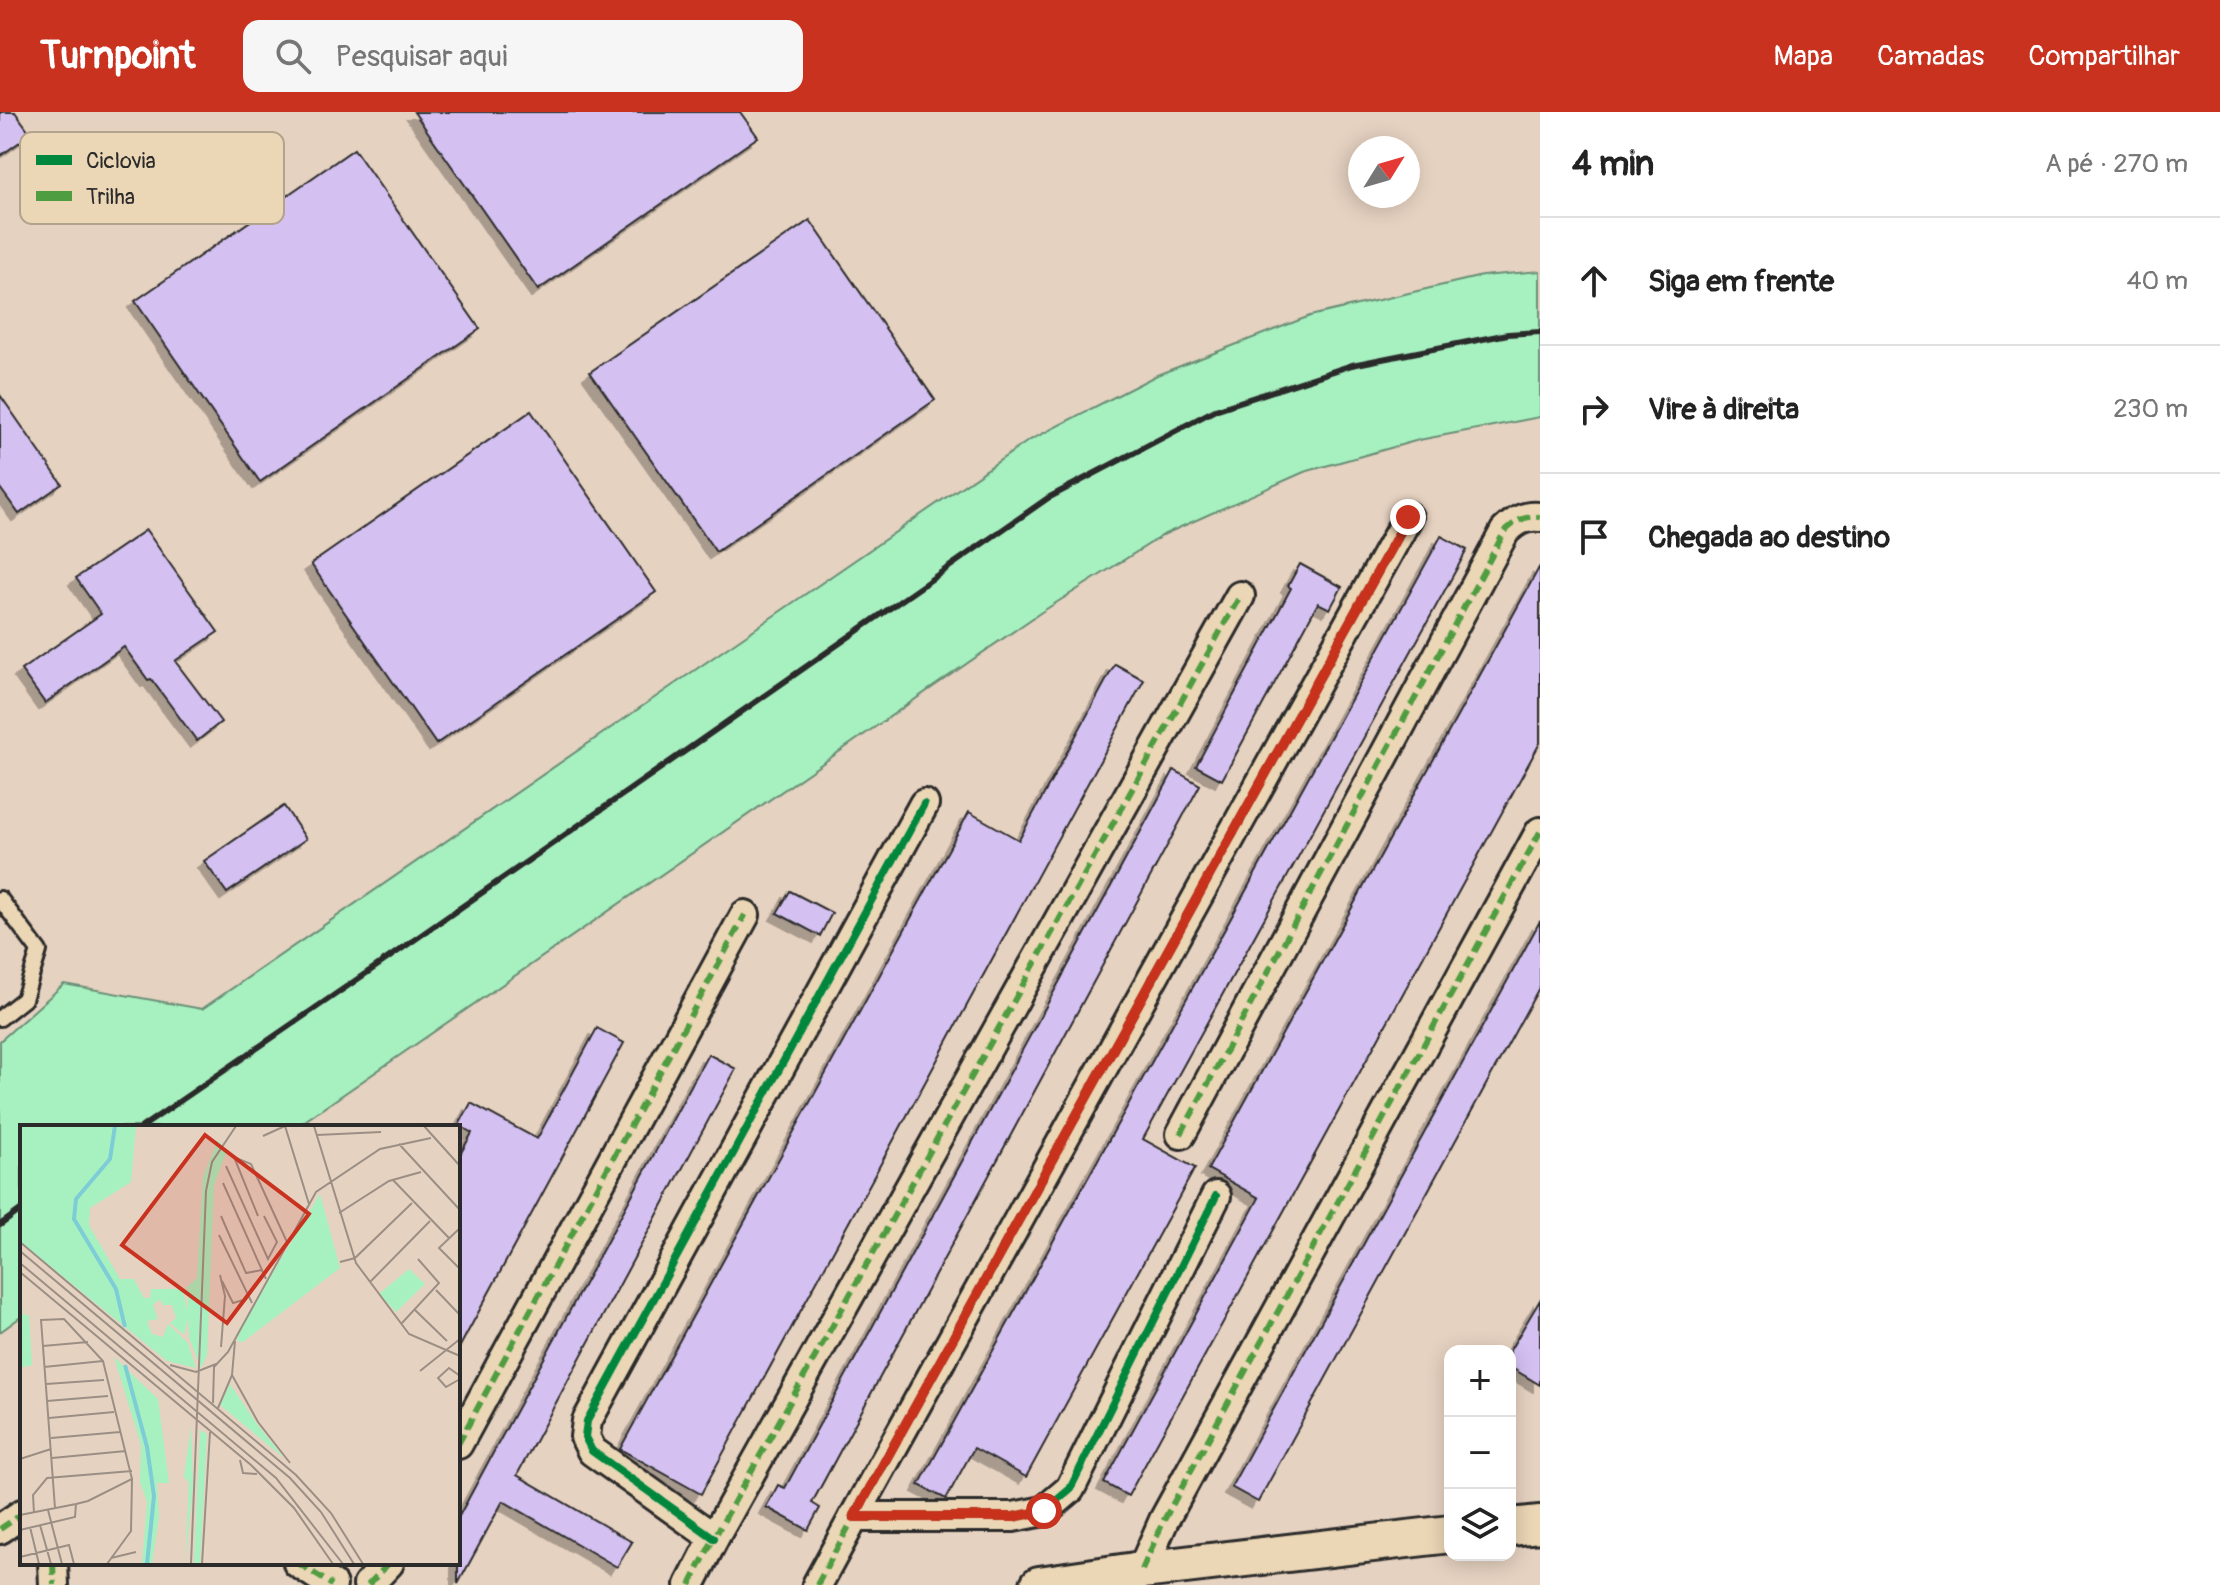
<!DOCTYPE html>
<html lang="pt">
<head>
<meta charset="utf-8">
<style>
	:root { --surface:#fff; --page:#f6f6f6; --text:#222; --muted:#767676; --line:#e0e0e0; --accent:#c8321e }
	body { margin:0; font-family:Pangolin,sans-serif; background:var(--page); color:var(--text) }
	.controls { position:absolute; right:24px; bottom:24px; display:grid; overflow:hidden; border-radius:16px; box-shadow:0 4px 20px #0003 }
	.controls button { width:72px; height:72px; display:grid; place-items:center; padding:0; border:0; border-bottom:2px solid var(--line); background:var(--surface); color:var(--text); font:40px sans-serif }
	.compass { position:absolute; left:1348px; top:24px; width:72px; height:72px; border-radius:50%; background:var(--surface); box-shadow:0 4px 20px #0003; rotate:53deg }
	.stop { position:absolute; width:24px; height:24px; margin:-18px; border:6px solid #c8321e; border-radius:50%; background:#fff }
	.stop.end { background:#c8321e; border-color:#fff; box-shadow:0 2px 8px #0008 }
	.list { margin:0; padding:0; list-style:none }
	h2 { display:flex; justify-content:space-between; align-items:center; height:104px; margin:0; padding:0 32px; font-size:34px }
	h2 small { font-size:26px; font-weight:400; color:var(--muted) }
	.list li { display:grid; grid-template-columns:52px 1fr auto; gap:24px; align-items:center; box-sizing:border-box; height:128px; padding:0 32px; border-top:2px solid var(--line) }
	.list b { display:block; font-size:30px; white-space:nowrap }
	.list em { font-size:26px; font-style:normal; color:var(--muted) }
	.icon { flex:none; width:44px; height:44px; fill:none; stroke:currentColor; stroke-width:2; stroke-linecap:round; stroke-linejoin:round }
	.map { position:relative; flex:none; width:1540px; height:1473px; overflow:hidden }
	header { display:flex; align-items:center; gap:48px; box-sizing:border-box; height:112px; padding:0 40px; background:var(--accent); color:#fff }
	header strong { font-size:38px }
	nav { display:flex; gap:44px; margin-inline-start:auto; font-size:28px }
	.search { width:560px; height:72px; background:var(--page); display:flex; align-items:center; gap:20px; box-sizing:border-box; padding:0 28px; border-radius:16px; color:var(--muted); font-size:30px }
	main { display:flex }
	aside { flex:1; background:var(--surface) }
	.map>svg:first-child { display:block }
	.green { fill:#a7f1c0; stroke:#698e76; stroke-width:2 }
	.building { fill:#d4c1f2; stroke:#2b2b2b; stroke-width:2; filter:url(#shadow) }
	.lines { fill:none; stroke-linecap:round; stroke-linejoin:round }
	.service-casing { stroke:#2b2b2b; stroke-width:20 }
	.minor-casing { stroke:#2b2b2b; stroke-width:34 }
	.tertiary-casing { stroke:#2b2b2b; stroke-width:42 }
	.service { stroke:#ebd6b5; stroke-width:14 }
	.minor { stroke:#ebd6b5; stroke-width:28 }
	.tertiary { stroke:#ebd6b5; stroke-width:36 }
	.rail { stroke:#2b2b2b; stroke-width:6 }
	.quiet { stroke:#4f9d41; stroke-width:6; stroke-dasharray:12 6; stroke-linecap:butt }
	.cycleway-casing { stroke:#ebd6b5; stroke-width:13 }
	.cycleway { stroke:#00873e; stroke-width:8 }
	.route { stroke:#c8321e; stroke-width:10 }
	.inset-river { fill:none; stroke:#7ccdd6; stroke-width:4 }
	.inset-road { fill:none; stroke:#9b8f85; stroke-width:2 }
	.view { fill:#c8321e; fill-opacity:0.15; stroke:#c8321e; stroke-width:4 }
	.inset-edge { fill:none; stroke:#2b2b2b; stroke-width:4 }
	.key { fill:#ebd6b5; stroke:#b1a38c; stroke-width:2 }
	.key-label { font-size:22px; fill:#2b2b2b }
</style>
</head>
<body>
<header>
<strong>Turnpoint</strong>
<div class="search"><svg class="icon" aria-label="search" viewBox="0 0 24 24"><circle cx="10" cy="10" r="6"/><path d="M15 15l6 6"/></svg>Pesquisar aqui</div>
<nav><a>Mapa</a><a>Camadas</a><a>Compartilhar</a></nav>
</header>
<main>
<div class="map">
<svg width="1540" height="1473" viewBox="0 0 1540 1473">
	<defs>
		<filter id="shadow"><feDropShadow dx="-7" dy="7" stdDeviation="0" flood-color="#0004"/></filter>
	</defs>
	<rect width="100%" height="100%" fill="#e6d2c1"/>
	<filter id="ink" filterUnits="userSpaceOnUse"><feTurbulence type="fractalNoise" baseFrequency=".0125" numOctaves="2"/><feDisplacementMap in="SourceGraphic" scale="16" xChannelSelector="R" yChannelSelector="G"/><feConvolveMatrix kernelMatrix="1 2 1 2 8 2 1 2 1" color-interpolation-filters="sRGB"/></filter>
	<g filter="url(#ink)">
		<polygon class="green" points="1540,159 1540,305 1419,328 1304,360 1165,422 1040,501 296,1015 22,1015 22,1204 0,1220 0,929 64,872 202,897 1028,329 1157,263 1310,204 1482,164"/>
		<g class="building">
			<polygon points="0,0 15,0 31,22 0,44"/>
			<polygon points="414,0 740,0 758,25 538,178"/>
			<polygon points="354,37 480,217 260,370 135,189"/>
			<polygon points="810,108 935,288 716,440 590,260"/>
			<polygon points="0,283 62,372 19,402 0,376"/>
			<polygon points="531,299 656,480 436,632 311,452"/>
			<polygon points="146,418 218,520 175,549 221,610 197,629 151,567 148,568 124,535 45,591 21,558 101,502 76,466"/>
			<polygon points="1441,424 1467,438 1143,1027 1195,1056 1026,1365 974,1336 946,1387 919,1373"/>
			<polygon points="1300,452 1342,475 1330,497 1318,491 1222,668 1196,654 1291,476 1288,474"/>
			<polygon points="1540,454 1540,631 1128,1384 1104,1371 1259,1086 1208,1057"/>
			<polygon points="1115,552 1144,568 701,1382 620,1337 969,700 1019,728"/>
			<polygon points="1174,658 1200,673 812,1391 820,1396 808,1418 766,1395 778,1373 785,1376"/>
			<polygon points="284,694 306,727 227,781 204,749"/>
			<polygon points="790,779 832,801 820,824 777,801"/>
			<polygon points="1540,809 1540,874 1258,1390 1231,1375"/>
			<polygon points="597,916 624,931 458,1238 458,1046 472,1021 459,1013 471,991 537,1027"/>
			<polygon points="708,942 736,957 517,1363 632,1430 617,1455 503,1389 458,1472 458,1406"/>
			<polygon points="1540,1188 1540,1273 1510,1255 1510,1238"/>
		</g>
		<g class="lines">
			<g class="service-casing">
				<polyline id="service" points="0,787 39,839 24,887 0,906"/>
			</g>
			<g class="minor-casing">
				<g id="minor">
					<path d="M1181,1022L1505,419C1516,409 1525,403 1540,405"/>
					<polyline points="1216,1084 1070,1377 1044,1399 1013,1405 854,1405 1408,405"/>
					<polyline points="458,1332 745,803"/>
					<polyline points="0,1417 22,1402"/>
					<polyline points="714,1426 592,1339 585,1325 587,1309 924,692"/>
					<polyline points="53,1451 54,1473"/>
					<polyline points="298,1451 332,1473"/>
					<polyline points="1142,1458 1164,1408 1540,720"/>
					<polyline points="368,1473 389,1451"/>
					<polyline points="690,1473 714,1426 1240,484"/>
					<polyline points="817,1473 854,1405"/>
				</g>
			</g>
			<g class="tertiary-casing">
				<g id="tertiary">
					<polyline points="1510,1415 1540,1412"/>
					<polyline points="1039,1473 1142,1458 1450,1422"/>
				</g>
			</g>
			<use href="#service" class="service"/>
			<use href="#minor" class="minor"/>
			<use href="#tertiary" class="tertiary"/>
			<g class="rail">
				<polyline points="142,1015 384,849 1048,386 1215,298 1352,253 1508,222 1540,220"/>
				<polyline points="0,1113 22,1097"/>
			</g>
			<g class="quiet">
				<path d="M1181,1022L1505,419C1516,409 1525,403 1540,405"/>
				<polyline points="458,1332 745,803"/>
				<polyline points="0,1417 22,1402"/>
				<polyline points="53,1451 54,1473"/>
				<polyline points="298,1451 332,1473"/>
				<polyline points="1142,1458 1164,1408 1540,720"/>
				<polyline points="368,1473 389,1451"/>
				<polyline points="690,1473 714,1426 1240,484"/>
				<polyline points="817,1473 854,1405"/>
			</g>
			<g class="cycleway-casing">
				<g id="cycleway">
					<polyline points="1216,1084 1070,1377 1044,1399 1013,1405 854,1405 1408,405"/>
					<polyline points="714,1426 592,1339 585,1325 587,1309 924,692"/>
				</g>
			</g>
			<use href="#cycleway" class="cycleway"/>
		</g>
	</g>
	<g class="lines" filter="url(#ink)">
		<polyline class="route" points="1044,1399 1013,1405 854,1405 1408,405"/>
	</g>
	<g transform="translate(20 1013)">
		<rect width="440" height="440" fill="#e6d2c1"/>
		<path d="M0,1H116L111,57L70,83L69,100L100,154H114L124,173H130L131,164H162L169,190L164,210L150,198L156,193L152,180H143L140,174L133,180L138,194L127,196L132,209L143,212L148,199L168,218L176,243L147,236L0,117ZM198,15L207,25L194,60L187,230L181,243L169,213L167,162L177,153L183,52ZM300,69L320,143L223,217L217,216L219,204ZM389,144L405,159L376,187L359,169ZM0,163L3,190H9L12,240L0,243ZM94,232L138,274L149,358H137L139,392L132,439H122L127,377L120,357L121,320ZM210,259L237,299L264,333L200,280ZM171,301L173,361L165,439L169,357L164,352ZM180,305L187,309L180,439H174Z" fill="#a7f1c0"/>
		<path class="inset-river" d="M95,1L90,34L56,74L54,94L96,164L105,202M105,240L127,322L134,371L127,439"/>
		<path class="inset-road" d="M294,1L336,138L389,209L440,231M404,1L440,41M297,10L361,7M243,11L265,1L289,79M379,19L440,85M206,41L248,134L257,117L244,91M373,55L429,113M203,58L246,154M319,88L369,56L401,47M201,91L226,148L242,145M238,91L214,32L231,39L267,117M440,103L419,123L440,144M199,110L232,178M0,117L276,350L311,388L343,439M0,126L270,353L301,387L334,439M320,137L335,133L392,78M0,138L256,353L323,439M0,147L231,340L274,383L313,439M200,150L205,171L201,222M202,156L213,178L227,174M350,157L410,96M416,165L440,190M395,185L427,216M382,198L419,158L398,134M23,221L68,217M150,240L176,247L196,239M24,242L83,236M400,246L440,214M212,250L238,297L270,338M440,251L429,243L418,253L426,262L440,254M26,259L84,255M27,276L88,271M193,278L194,242L208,227L296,67L360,24L411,13M198,283L212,250L215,216M29,293L94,287M31,313L100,307M32,333L106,326M0,334L31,324M220,335L223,348L237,349M28,385L42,439M14,388L13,370L27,353L112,346M0,390L56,379L68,376L112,354L83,236L44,194L21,195L35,383M20,400L31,439M10,402L19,439M0,405L55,392L56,379M0,432L49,420L54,439M91,433L116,427M87,439L111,406L112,354M171,439L186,66L192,37L216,1M182,439L190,307"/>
		<path class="view" d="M185,10L289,89L207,198L102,120Z"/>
		<rect width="440" height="440" class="inset-edge"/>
	</g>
	<rect x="20" y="20" width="264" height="92" rx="12" class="key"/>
	<rect x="36" y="43" width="36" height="10" fill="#00873e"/>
	<rect x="36" y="79" width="36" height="10" fill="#4f9d41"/>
	<g class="key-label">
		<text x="86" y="56">Ciclovia</text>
		<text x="86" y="92">Trilha</text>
	</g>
</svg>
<div class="controls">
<button>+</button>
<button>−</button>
<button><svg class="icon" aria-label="layers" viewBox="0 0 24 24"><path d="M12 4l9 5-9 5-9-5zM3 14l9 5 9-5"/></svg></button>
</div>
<svg class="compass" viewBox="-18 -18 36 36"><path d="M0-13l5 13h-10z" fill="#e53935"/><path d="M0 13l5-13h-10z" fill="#767676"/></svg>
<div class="stop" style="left:1044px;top:1399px"></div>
<div class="stop end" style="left:1408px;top:405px"></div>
</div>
<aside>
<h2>4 min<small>A pé · 270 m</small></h2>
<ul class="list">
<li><svg class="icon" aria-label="ahead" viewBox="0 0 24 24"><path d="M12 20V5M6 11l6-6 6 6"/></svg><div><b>Siga em frente</b></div><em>40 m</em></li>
<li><svg class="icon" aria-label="right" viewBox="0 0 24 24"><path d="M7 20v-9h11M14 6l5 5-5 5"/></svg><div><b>Vire à direita</b></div><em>230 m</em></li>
<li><svg class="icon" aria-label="arrive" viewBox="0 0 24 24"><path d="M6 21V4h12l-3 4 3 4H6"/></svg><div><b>Chegada ao destino</b></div></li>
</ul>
</aside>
</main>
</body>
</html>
